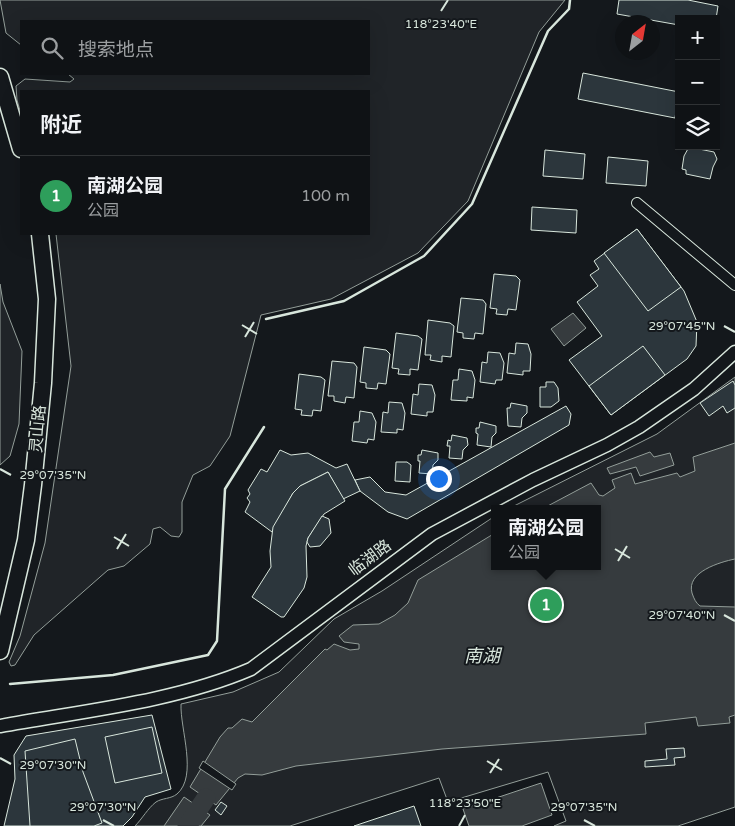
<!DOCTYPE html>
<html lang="zh">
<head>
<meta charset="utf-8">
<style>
	:root { --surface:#0f1215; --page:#181b1e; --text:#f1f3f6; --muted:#9b9ea0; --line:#2f3234; --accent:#8c9099 }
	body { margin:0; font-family:"Varela Round","Noto Sans SC",sans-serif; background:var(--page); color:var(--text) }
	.controls { position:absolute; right:15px; top:15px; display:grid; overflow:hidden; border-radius:0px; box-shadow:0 5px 20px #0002 }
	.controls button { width:45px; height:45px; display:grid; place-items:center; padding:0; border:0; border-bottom:1px solid var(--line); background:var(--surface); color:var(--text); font:25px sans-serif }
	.compass { position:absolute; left:615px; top:15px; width:45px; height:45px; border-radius:50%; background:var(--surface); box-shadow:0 5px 20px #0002; rotate:31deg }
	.you { position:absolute; left:438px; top:478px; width:18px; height:18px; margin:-12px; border:4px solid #fff; border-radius:50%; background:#1a73e8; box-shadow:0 0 0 8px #1a73e833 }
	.badge { display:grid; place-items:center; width:32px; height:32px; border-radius:50%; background:var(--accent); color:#fff; font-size:16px; font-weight:700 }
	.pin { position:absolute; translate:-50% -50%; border:2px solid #fff; box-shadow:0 1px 5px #0006 }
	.popup { position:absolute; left:491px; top:505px; width:110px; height:65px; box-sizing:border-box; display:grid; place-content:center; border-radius:0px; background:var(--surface); filter:drop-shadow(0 1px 4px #0005); font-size:16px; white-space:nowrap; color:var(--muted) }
	.popup b { font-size:19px; color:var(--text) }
	.popup::after { content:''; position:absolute; left:50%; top:100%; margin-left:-10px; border:10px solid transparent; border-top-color:var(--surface) }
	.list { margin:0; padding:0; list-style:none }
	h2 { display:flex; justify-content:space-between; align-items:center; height:65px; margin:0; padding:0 20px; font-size:21px }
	h2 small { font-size:16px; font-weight:400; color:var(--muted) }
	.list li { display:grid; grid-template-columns:32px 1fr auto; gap:15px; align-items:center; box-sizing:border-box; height:80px; padding:0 20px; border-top:1px solid var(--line) }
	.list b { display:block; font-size:19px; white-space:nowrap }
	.list p { margin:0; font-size:16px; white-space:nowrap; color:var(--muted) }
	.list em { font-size:16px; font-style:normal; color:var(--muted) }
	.icon { flex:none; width:28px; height:28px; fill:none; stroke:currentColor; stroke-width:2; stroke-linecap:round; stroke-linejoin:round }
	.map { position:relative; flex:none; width:735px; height:826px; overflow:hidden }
	.search { position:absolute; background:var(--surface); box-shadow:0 5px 20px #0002; left:20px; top:20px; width:350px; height:55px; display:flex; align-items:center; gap:12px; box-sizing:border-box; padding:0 18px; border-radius:0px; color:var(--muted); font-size:19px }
	.panel { position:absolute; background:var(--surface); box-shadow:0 5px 20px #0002; left:20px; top:90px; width:350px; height:145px; border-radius:0px }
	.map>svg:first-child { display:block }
	.green { fill:#202428; stroke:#939e99 }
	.water { fill:#363b3e; stroke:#939e99 }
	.pier { fill:#14181c; stroke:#939e99 }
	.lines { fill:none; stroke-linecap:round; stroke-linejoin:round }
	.river { stroke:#363b3e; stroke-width:19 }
	.building { fill:#2c363c; stroke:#d8e6dc }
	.minor-casing { stroke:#d8e6dc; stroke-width:12 }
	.tertiary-casing { stroke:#d8e6dc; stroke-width:15 }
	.trunk-casing { stroke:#d8e6dc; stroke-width:19 }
	.minor { stroke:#14181c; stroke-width:10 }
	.tertiary { stroke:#14181c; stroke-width:12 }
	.trunk { stroke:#14181c; stroke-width:16 }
	.wall { stroke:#d8e6dc; stroke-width:2.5 }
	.ticks { fill:none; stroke:#d8e6dc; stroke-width:2 }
	.labels { text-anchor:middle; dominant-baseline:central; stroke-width:4; stroke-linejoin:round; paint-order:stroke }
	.street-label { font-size:16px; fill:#d8e6dc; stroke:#14181c }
	.water-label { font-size:18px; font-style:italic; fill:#d8e6dc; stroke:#14181c }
	.ticks-label { font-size:12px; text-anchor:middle; fill:#d8e6dc; stroke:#14181c; stroke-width:4; stroke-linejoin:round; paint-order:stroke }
</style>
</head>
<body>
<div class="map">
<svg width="735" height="826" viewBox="0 0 735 826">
	<rect width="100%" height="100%" fill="#14181c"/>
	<g class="green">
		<polygon points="0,0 565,0 539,32 468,201 418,253 331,299 261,315 230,436 210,466 193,475 182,502 182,532 179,537 171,536 160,527 153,529 150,544 124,566 108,570 34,635 15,665 11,666 9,662 20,636 45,543 71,366 56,234 369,234 369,91 21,91 21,114 17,100 16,86 25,79 70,82 74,79 68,74 369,74 369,21 21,21 21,45 6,33"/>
		<polygon points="0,284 3,302 22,351 19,424 10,456 0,465"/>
		<path d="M735,377V807L678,826H554L566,821L548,772L448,802L439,778L290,826H135C142,819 148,808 156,802C162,798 171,799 177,794C198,776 180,729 181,704L233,692L279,672L334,619L382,591L495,516V566H597V509H508L657,434Z"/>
	</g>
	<g class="water">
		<polygon points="573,313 586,328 564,346 551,329"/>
		<path d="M735,443V559C720,562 686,572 692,593C694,599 696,603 700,606L735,607V715L729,717L730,723L698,726L696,717L645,723L646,734L442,749L296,766L262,775L245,774L238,778L216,805L190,787L220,737L228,728H232L242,719L252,722L325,649L327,650L334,644L350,650L359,649V644L344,642L339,636L353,625L379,624L395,615L408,603L418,580L495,533V566H597V509H542L591,483L599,495L603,496L615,488L612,480L631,473L635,484L677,473L680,477L695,471L693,457Z"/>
		<polygon points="650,452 654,457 670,453 674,465 640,476 636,467 610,474 607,468"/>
		<polygon points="541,783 552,815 522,826 469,826 463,809"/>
		<polygon points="184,797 210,815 201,826 164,826"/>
	</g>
	<polygon class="pier" points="203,761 236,784 232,790 199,768"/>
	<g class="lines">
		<polyline class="river" points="187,826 206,798"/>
	</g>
	<g class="building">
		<polygon points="619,0 688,0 718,6 716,19 679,19 679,25 617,14"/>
		<polygon points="583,73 679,92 675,118 578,99"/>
		<polygon points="689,147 714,152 717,159 713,167 710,179 686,174 686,170 682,169 684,156"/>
		<polygon points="545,150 585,154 583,179 543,176"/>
		<polygon points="608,157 648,161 646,186 606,183"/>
		<polygon points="532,207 577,210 576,233 531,230"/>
		<polygon points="637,229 684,291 697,322 696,346 687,359 611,415 569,360 602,336 577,302 598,286 590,275 599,269 594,261"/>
		<polygon points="637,229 681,287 648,311 604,253"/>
		<polygon points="494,274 516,276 520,280 516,310 508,309 507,315 496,314 497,309 490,308"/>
		<polygon points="461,298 483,300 486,304 483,334 475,333 474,339 463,338 463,333 457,332"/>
		<polygon points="428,320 450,323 454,326 451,357 442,356 442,362 430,360 431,355 425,355"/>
		<polygon points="396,333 418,336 422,339 418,370 410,369 410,375 398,374 399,369 392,368"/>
		<polygon points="516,343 528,344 531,354 530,371 523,371 523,375 507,373 509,353 515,354"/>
		<polygon points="643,346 665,375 611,415 589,386"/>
		<polygon points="364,347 386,350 390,354 386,384 378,383 377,389 366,388 366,383 360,382"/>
		<polygon points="488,352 500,353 504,363 502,380 496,380 495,384 480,382 482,362 487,363"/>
		<polygon points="332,361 354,363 357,367 354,398 346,397 345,403 334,401 334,396 328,396"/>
		<polygon points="459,369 472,371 475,380 473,398 467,397 467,401 451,400 453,380 458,380"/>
		<polygon points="299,374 321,377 325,380 321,411 313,410 312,416 301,415 302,410 295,409"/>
		<polygon points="733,381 735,385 735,408 727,413 723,406 709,416 700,403"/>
		<polygon points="546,382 554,382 558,388 559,401 551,407 540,407 540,387 546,387"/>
		<polygon points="419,384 432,385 435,395 433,412 427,412 427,416 411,414 413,394 418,395"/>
		<polygon points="389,402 402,403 405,413 403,430 397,429 397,433 381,432 383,412 388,413"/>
		<polygon points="511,403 527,406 527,413 522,418 521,427 508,426 507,408 510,408"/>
		<polygon points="566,406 571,414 569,425 407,519 388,512 360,491 355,480 370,477 385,492 406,495"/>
		<polygon points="360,411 372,413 376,422 374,440 368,439 367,443 352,441 354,422 359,422"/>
		<polygon points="480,422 496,426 496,433 492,437 491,447 477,445 478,434 476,433 476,428 479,428"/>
		<polygon points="452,435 467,438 468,445 463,450 462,459 449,458 450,446 447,446 448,440 451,441"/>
		<polygon points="280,450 291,455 308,453 336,468 347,464 360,491 343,499 328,472 300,486 293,493 272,532 245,512 250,502 247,498 250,494 248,490 261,469 267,472"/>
		<polygon points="422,450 438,453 438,460 433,465 432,474 419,473 420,461 418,461 418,455 421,455"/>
		<polygon points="396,462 407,462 411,465 410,482 395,481"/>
		<polygon points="328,472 345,501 324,514 308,538 306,546 307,577 304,588 284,617 281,617 252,597 271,567 270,551 273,527 293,493 300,486"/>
		<polygon points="322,516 329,519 331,533 320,546 310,547 307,542 308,538"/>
		<polygon points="152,715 171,789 145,797 132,817 123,826 4,826 15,779 14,755 26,736"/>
		<polygon points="152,727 162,773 115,783 105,737"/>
		<polygon points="75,739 83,772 102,823 94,826 30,826 25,751"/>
		<polygon points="684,748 685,757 674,758 675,765 645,767 645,761 667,759 666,749"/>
		<polygon points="221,802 227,806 221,815 215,810"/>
		<polygon points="414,806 421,826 354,826"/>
	</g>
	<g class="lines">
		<g class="minor-casing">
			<polyline id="minor" points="637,203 735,285"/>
		</g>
		<g class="tertiary-casing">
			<path id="tertiary" d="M0,726C82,711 174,702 251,669L432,534L533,480L607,445L639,427L694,389L735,352"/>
		</g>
		<g class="trunk-casing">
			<g id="trunk">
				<polyline points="0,77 21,149"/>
				<polyline points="0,651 26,540 33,485 43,383 47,299 40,234"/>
			</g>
		</g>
		<use href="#minor" class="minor"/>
		<use href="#tertiary" class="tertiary"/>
		<use href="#trunk" class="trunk"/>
		<g class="wall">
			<polyline points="266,319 344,301 424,256 472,204 548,31 569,9 570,0"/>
			<polyline points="10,684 113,675 208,655 217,641 225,489 264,427"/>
		</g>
	</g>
	<path class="ticks" d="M441,11L448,0M242,325L257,334M724,326L735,332M245,337L254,322M0,469L11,475M114,537L129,546M117,549L126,534M615,549L630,558M618,561L627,546M724,615L735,621M0,758L11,764M487,761L502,770M490,773L499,759M103,820L114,826M584,820L595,826M459,826L465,815"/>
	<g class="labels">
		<g class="street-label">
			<text transform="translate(38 429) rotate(-85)">灵山路</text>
			<text transform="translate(370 558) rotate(-37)">临湖路</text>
		</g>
		<g class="water-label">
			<text x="482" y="656">南湖</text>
		</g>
	</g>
	<g class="ticks-label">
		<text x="441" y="28">118°23'40"E</text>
		<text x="682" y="330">29°07'45"N</text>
		<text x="53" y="479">29°07'35"N</text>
		<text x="682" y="619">29°07'40"N</text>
		<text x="53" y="769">29°07'30"N</text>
		<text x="465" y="807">118°23'50"E</text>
		<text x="103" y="811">29°07'30"N</text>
		<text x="584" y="811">29°07'35"N</text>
	</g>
</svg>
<div class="controls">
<button>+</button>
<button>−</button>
<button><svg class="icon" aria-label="layers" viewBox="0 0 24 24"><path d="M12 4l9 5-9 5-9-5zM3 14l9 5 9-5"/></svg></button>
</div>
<svg class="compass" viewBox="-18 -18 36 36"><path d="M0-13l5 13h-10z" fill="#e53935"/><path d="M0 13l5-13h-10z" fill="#9b9ea0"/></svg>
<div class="you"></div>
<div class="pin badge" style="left:546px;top:605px;background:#2e9e5b">1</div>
<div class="popup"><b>南湖公园</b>公园</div>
<div class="search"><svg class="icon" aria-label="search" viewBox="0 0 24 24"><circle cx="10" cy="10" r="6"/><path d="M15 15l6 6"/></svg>搜索地点</div>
<section class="panel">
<h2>附近<small></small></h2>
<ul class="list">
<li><span class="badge" style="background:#2e9e5b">1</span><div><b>南湖公园</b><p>公园</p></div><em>100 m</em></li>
</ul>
</section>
</div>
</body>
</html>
